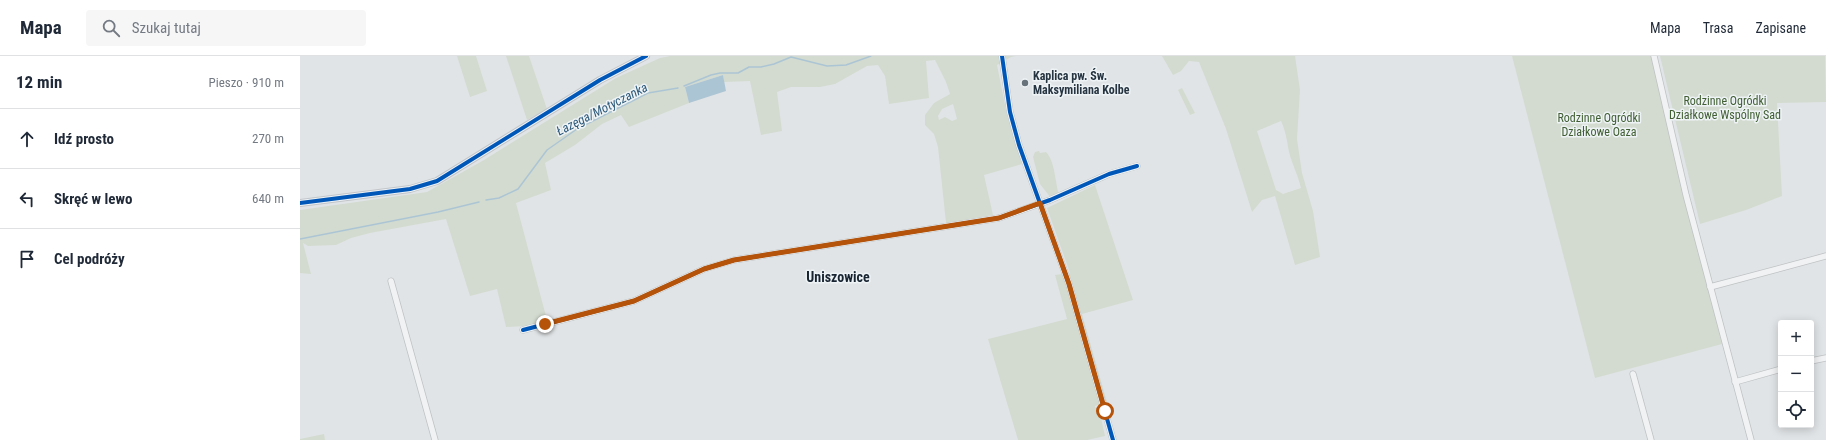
<!DOCTYPE html>
<html lang="pl">
<head>
<meta charset="utf-8">
<style>
	:root { --surface:#fff; --page:#f6f6f7; --text:#1f2937; --muted:#747a83; --line:#e0e1e3 }
	body { margin:0; font-family:"Roboto Condensed",sans-serif; background:var(--page); color:var(--text) }
	.controls { position:absolute; right:12px; bottom:12px; display:grid; overflow:hidden; border-radius:4px; box-shadow:0 2px 10px #0003 }
	.controls button { width:36px; height:36px; display:grid; place-items:center; padding:0; border:0; border-bottom:1px solid var(--line); background:var(--surface); color:var(--text); font:20px sans-serif }
	.stop { position:absolute; width:12px; height:12px; margin:-9px; border:3px solid #b45309; border-radius:50%; background:#fff }
	.stop.end { background:#b45309; border-color:#fff; box-shadow:0 1px 4px #0008 }
	.list { margin:0; padding:0; list-style:none }
	h2 { display:flex; justify-content:space-between; align-items:center; height:52px; margin:0; padding:0 16px; font-size:17px }
	h2 small { font-size:13px; font-weight:400; color:var(--muted) }
	.list li { display:grid; grid-template-columns:26px 1fr auto; gap:12px; align-items:center; box-sizing:border-box; height:60px; padding:0 16px; border-top:1px solid var(--line) }
	.list b { display:block; font-size:15px; white-space:nowrap }
	.list em { font-size:13px; font-style:normal; color:var(--muted) }
	.icon { flex:none; width:22px; height:22px; fill:none; stroke:currentColor; stroke-width:2; stroke-linecap:round; stroke-linejoin:round }
	.map { position:relative; flex:none; width:1526px; height:384px; overflow:hidden }
	header { display:flex; align-items:center; gap:24px; box-sizing:border-box; height:56px; padding:0 20px; background:var(--surface); border-bottom:1px solid var(--line) }
	header strong { font-size:19px }
	nav { display:flex; gap:22px; margin-inline-start:auto; font-size:14px }
	.search { width:280px; height:36px; background:var(--page); display:flex; align-items:center; gap:10px; box-sizing:border-box; padding:0 14px; border-radius:4px; color:var(--muted); font-size:15px }
	main { display:flex }
	aside { flex:1; background:var(--surface) }
	.map>svg:first-child { display:block }
	.green { fill:#d3dbd0; fill-rule:evenodd }
	.water { fill:#acc5d4 }
	.lines { fill:none; stroke-linecap:round; stroke-linejoin:round }
	.stream { stroke:#acc5d4; stroke-width:1.5 }
	.street-casing { stroke:#bfc2c4; stroke-width:7 }
	.street { stroke:#f0f2f3; stroke-width:5.5 }
	.secondary { stroke:#c2c5c9; stroke-width:8 }
	.cycleway-casing { stroke:#eef3f6; stroke-width:6 }
	.cycleway { stroke:#0057b8; stroke-width:4 }
	.route { stroke:#b45309; stroke-width:5 }
	.poi-dot { fill:#67727b; stroke:#eef3f6; stroke-width:1.5 }
	.labels { text-anchor:middle; dominant-baseline:central; stroke-width:3; stroke-linejoin:round; paint-order:stroke }
	.poi-label { font-size:12px; font-weight:bold; fill:#263441; stroke:#eef3f6; text-anchor:start }
	.park-label { font-size:12px; fill:#405e32; stroke:#eef3f6 }
	.water-label { font-size:13px; font-style:italic; fill:#2d5979; stroke:#eef3f6 }
	.quarter-label { font-size:14px; font-weight:bold; fill:#182432; stroke:#eef3f6 }
</style>
</head>
<body>
<header>
<strong>Mapa</strong>
<div class="search"><svg class="icon" aria-label="search" viewBox="0 0 24 24"><circle cx="10" cy="10" r="6"/><path d="M15 15l6 6"/></svg>Szukaj tutaj</div>
<nav><a>Mapa</a><a>Trasa</a><a>Zapisane</a></nav>
</header>
<main>
<aside>
<h2>12 min<small>Pieszo · 910 m</small></h2>
<ul class="list">
<li><svg class="icon" aria-label="ahead" viewBox="0 0 24 24"><path d="M12 20V5M6 11l6-6 6 6"/></svg><div><b>Idź prosto</b></div><em>270 m</em></li>
<li><svg class="icon" aria-label="left" viewBox="0 0 24 24"><path d="M17 20v-9H6M10 6l-5 5 5 5"/></svg><div><b>Skręć w lewo</b></div><em>640 m</em></li>
<li><svg class="icon" aria-label="arrive" viewBox="0 0 24 24"><path d="M6 21V4h12l-3 4 3 4H6"/></svg><div><b>Cel podróży</b></div></li>
</ul>
</aside>
<div class="map">
<svg width="1526" height="384" viewBox="0 0 1526 384">
	<rect width="100%" height="100%" fill="#e1e4e6"/>
	<g class="green">
		<polygon points="157,0 176,0 187,35 170,41"/>
		<polygon points="206,0 229,0 247,53 227,64"/>
		<path d="M370,0H716L711,1L697,9L707,59L722,108L684,119L693,159L646,167L638,91L634,78L625,69V59L634,47L650,38L646,26L635,4L626,5L629,42L589,48L585,20L578,9L567,10L535,28L520,31H491L477,36L482,75L461,79L450,25L424,26L423,19L385,31L389,47L329,71L321,59L302,68L275,89L245,107L251,134L216,147L247,264L226,270L206,271L197,233L170,240L146,163L70,177L51,182L36,189L8,190L3,187L11,218L0,217V154L127,136L184,104L316,22L360,2ZM653,48L657,63L652,65L645,61L639,64L638,60L642,53Z"/>
		<path d="M862,0H995L1000,34L997,83L1002,117L1013,155L1020,201L995,209L975,140L962,144L952,156L926,73L899,6L889,5L881,15L873,19ZM981,65C986,76 987,85 989,96C992,108 998,119 1001,132L983,138L976,134L957,75Z"/>
		<polygon points="1212,0 1351,0 1422,288 1295,322"/>
		<polygon points="1360,0 1525,0 1526,46 1477,47 1482,140 1446,154 1400,168"/>
		<polygon points="882,32 895,57 890,59 878,34"/>
		<path d="M739,95L740,97L746,96C755,105 755,126 759,139L751,142L740,128L733,101L735,96Z"/>
		<polygon points="795,129 833,244 782,258 807,346 795,350 798,360 801,362 805,380 787,384 718,384 688,283 767,263 755,219 770,217 747,152"/>
		<polygon points="24,378 25,384 0,384 0,383"/>
	</g>
	<polygon class="water" points="423,19 426,35 389,47 385,31"/>
	<g class="lines">
		<g class="stream">
			<polyline points="384,30 411,19 420,17 438,17 449,11 461,11 474,8 491,1 527,10 546,9 571,0"/>
			<polyline points="186,144 199,142 218,133 247,94 277,73 348,37 378,32"/>
			<polyline points="0,183 138,156 179,146"/>
		</g>
		<g class="street-casing">
			<g id="street">
				<polyline points="702,0 710,56 719,89 769,228 813,384"/>
				<polyline points="1354,0 1386,139 1451,384"/>
				<polyline points="91,225 135,384"/>
				<polyline points="1410,231 1526,200"/>
				<polyline points="223,274 334,245 404,213 434,204 699,162 750,144 809,118 837,110"/>
				<polyline points="1511,305 1526,302"/>
				<polyline points="1333,318 1351,384"/>
				<polyline points="1435,326 1481,313"/>
			</g>
		</g>
		<use href="#street" class="street"/>
		<polyline class="secondary" points="0,147 110,133 137,125 300,24 346,0"/>
		<g class="cycleway-casing">
			<g id="cycleway">
				<polyline points="702,0 710,56 719,89 769,228 813,384"/>
				<polyline points="0,147 110,133 137,125 300,24 346,0"/>
				<polyline points="223,274 334,245 404,213 434,204 699,162 750,144 809,118 837,110"/>
			</g>
		</g>
		<use href="#cycleway" class="cycleway"/>
	</g>
	<g class="lines">
		<polyline class="route" points="245,268 334,245 404,213 434,204 699,162 740,147 769,228 805,355"/>
	</g>
	<circle class="poi-dot" cx="725" cy="27" r="4"/>
	<g class="labels">
		<g class="poi-label">
			<text x="733" y="20">Kaplica pw. Św.<tspan x="733" dy="14">Maksymiliana Kolbe</tspan></text>
		</g>
		<g class="park-label">
			<text x="1425" y="45">Rodzinne Ogródki<tspan x="1425" dy="14">Działkowe Wspólny Sad</tspan></text>
			<text x="1299" y="62">Rodzinne Ogródki<tspan x="1299" dy="14">Działkowe Oaza</tspan></text>
		</g>
		<g class="water-label">
			<text transform="translate(302 53) rotate(-27)">Łazęga/Motyczanka</text>
		</g>
		<g class="quarter-label">
			<text x="538" y="221">Uniszowice</text>
		</g>
	</g>
</svg>
<div class="controls">
<button>+</button>
<button>−</button>
<button><svg class="icon" aria-label="locate" viewBox="0 0 24 24"><circle cx="12" cy="12" r="6"/><path d="M12 2v4M12 18v4M2 12h4M18 12h4"/></svg></button>
</div>
<div class="stop" style="left:805px;top:355px"></div>
<div class="stop end" style="left:245px;top:268px"></div>
</div>
</main>
</body>
</html>
